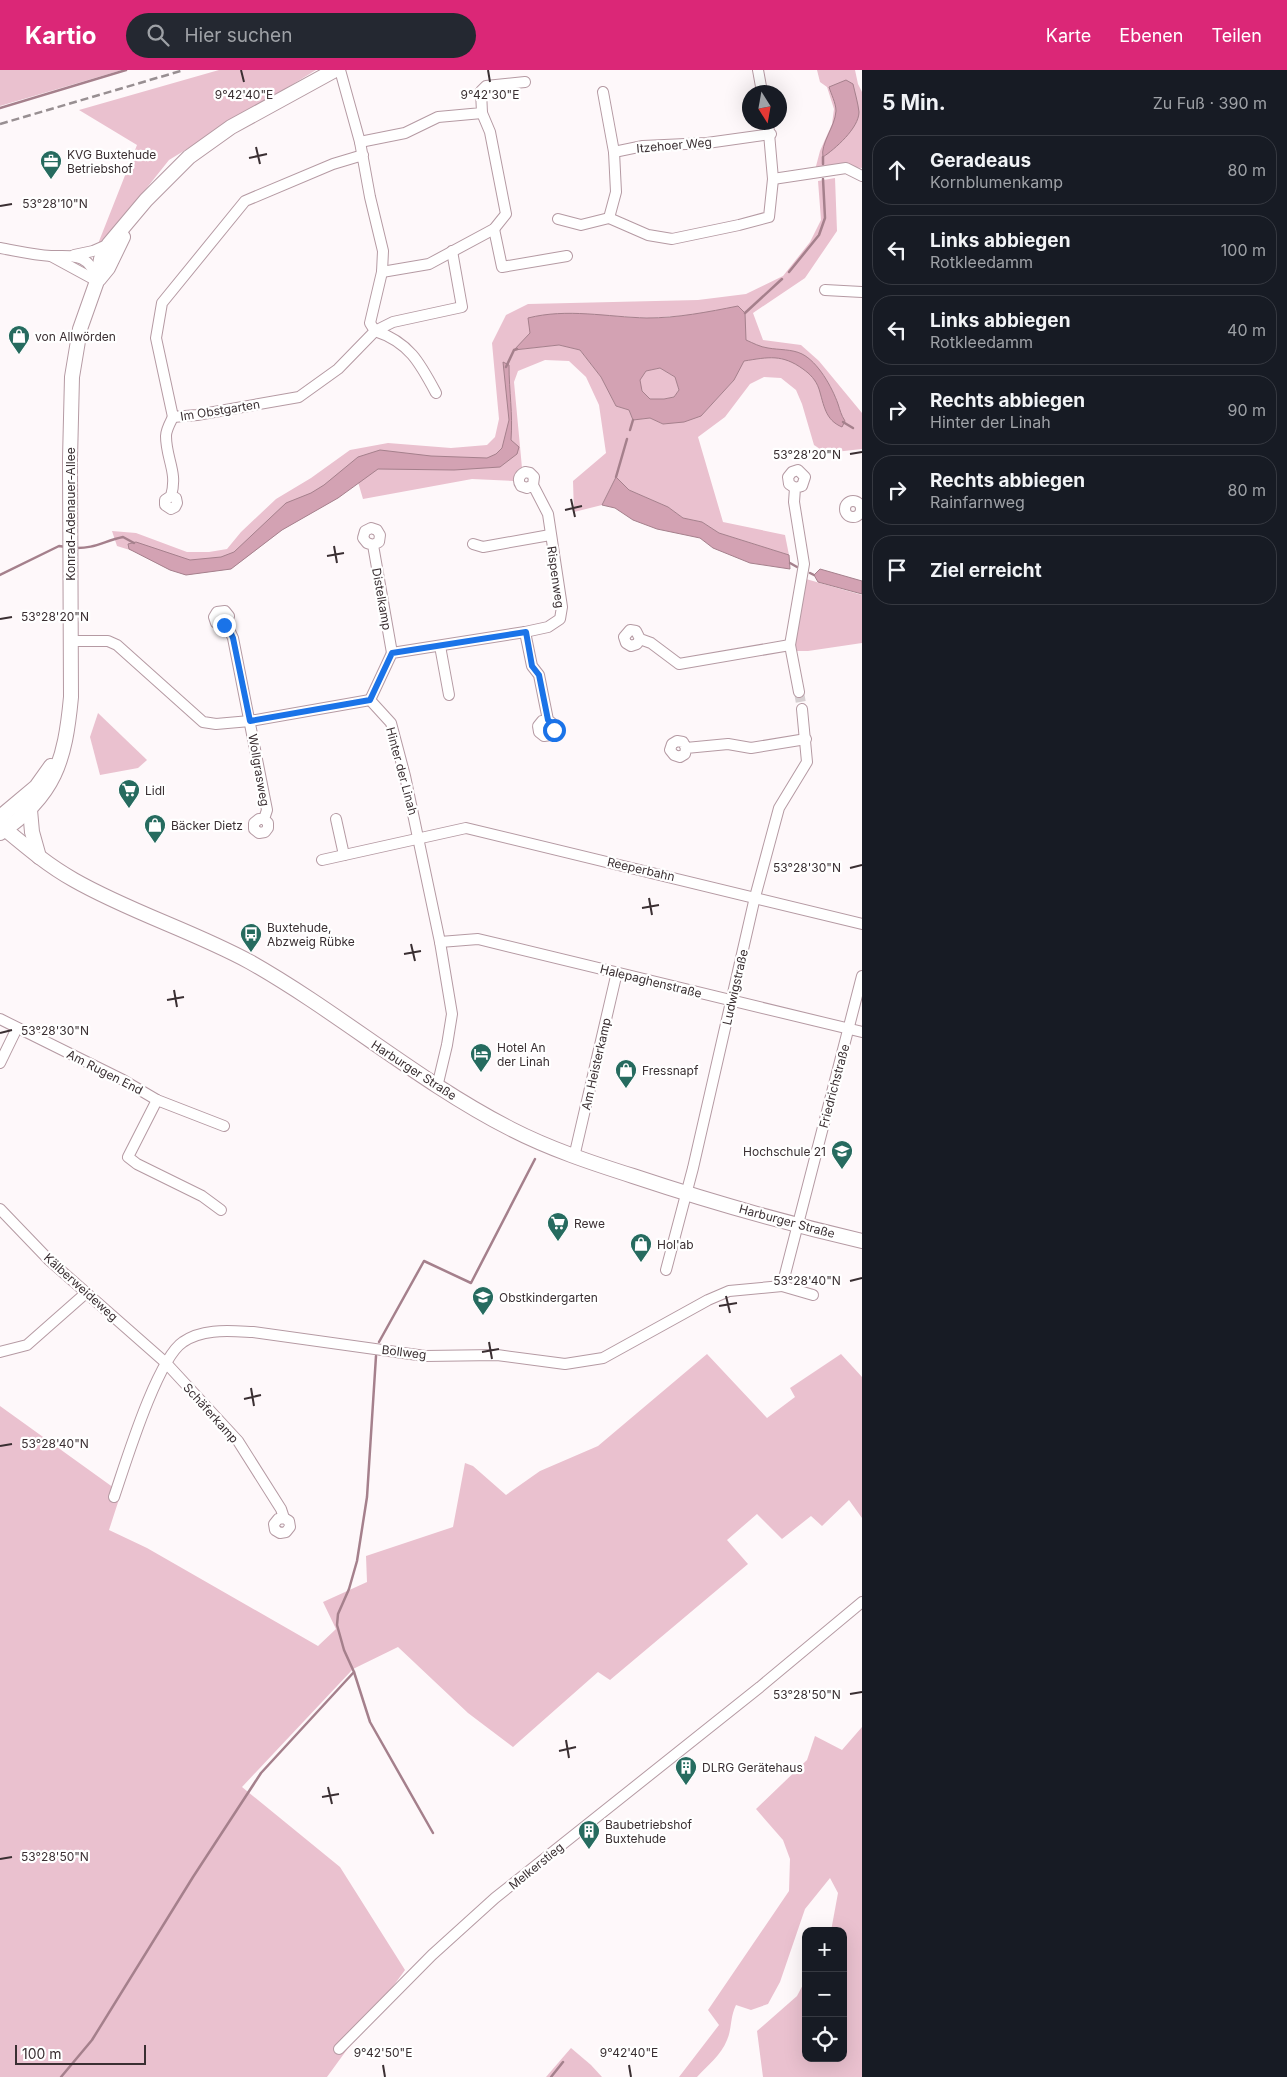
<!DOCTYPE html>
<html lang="de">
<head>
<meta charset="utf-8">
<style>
	:root { --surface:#171b24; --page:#242831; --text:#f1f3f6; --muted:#9ea1a6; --line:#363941; --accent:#db2777 }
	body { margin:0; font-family:Inter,sans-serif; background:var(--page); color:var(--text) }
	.controls { position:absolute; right:15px; bottom:15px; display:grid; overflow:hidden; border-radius:10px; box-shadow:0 5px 20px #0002 }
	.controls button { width:45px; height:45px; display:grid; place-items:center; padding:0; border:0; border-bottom:1px solid var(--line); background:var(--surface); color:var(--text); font:25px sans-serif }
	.compass { position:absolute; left:742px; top:15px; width:45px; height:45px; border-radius:50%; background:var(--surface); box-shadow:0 5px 20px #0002; rotate:169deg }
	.scale { position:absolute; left:15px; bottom:12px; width:131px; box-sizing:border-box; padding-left:5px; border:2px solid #3a2f32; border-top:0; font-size:14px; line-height:18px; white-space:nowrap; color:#3a2f32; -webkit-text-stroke:4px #fff; paint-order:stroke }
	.stop { position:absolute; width:15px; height:15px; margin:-11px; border:4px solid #1a73e8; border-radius:50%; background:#fff }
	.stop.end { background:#1a73e8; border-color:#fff; box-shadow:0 1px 5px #0008 }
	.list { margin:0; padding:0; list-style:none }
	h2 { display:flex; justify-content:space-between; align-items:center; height:65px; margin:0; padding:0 20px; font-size:21px }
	h2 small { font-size:16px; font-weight:400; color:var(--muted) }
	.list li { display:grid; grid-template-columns:32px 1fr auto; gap:15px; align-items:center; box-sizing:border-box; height:70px; margin:0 10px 10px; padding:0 10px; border:1px solid var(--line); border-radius:20px }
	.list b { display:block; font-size:19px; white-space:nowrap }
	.list p { margin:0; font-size:16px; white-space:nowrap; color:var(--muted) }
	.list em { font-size:16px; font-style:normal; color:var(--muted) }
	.icon { flex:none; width:28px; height:28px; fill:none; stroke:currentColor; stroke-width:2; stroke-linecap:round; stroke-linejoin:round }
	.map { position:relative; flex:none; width:862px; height:2007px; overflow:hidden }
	header { display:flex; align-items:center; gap:30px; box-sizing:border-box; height:70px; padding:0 25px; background:var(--accent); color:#fff }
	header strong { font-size:24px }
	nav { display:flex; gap:28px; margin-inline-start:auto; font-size:18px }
	.search { width:350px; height:45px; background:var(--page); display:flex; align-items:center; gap:12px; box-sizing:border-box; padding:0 18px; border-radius:28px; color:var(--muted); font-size:19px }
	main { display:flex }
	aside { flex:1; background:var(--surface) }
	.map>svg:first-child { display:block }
	.green { fill:#eac1cf; fill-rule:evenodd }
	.water { fill:#d3a2b3; stroke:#a5808c; fill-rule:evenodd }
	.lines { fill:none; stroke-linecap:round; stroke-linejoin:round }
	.stream { stroke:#a5808c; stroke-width:2.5 }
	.street-tunnel { stroke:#d7d0d2; stroke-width:10; stroke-dasharray:10 5; stroke-linecap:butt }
	.street-casing { stroke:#b59aa3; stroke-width:12 }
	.secondary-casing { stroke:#b59aa3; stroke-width:16 }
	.street { stroke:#fff; stroke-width:10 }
	.secondary { stroke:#fff; stroke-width:14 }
	.rail { stroke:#988f92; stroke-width:2.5; stroke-dasharray:8 4; stroke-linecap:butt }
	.route { stroke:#1a73e8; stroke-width:6 }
	.ticks { fill:none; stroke:#3a2f32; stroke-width:2 }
	.labels { text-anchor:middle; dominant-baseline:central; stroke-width:4.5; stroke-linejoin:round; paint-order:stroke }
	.street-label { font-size:12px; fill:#3a2f32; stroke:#fff }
	.poi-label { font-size:12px; fill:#3a2f32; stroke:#fff; text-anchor:start }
	.ticks-label { font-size:12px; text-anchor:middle; fill:#3a2f32; stroke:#fff; stroke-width:4.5; stroke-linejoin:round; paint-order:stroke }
</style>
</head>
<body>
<header>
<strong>Kartio</strong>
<div class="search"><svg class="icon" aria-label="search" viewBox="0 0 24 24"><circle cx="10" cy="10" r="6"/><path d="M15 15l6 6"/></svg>Hier suchen</div>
<nav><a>Karte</a><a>Ebenen</a><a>Teilen</a></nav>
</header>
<main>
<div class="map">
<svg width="862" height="2007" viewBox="0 0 862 2007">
	<rect width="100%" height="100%" fill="#fef8fa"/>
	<g class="green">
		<polygon points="0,0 122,0 0,36"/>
		<polygon points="219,0 316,0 169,90 94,184 137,75 79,40"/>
		<polygon points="817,0 855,0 858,14 862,22 862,98 835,96 815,100 820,81 832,54 834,39 827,17 820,12"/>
		<path d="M835,108L837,161L805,208L753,243L763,270L801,275L819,291L862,343V379L826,383L814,375L802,334L796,320L781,308L764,307L750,314L725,347L698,367L723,452L785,465L789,485L719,463L702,452L683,448L668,437L629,420L616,407L602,435L574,442L573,411L606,383L599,335L586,307L569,291L545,290L518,301L514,312L522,398L514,411L472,409L363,429L358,412L338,428L282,460L231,499L186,505L170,500L133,481L117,476L112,461L136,463L187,482H209L227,479L241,462L276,429L311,408L350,380L388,373L451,378L487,375L495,367L499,349L492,273L506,245L528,234L698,230L746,224L783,206L810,172L821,150L818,111ZM582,244L649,248L691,245L734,310L701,346L663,354L650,348L633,350L629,340L616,336L601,307L580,280L559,275L515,280L530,263Z"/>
		<polygon points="660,298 675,307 679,320 674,327 664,329 650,329 642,321 639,310 646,301"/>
		<polygon points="806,509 862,525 862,573 808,581 797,581 794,569"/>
		<polygon points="98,643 147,690 138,698 100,705 90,667"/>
		<polygon points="707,1284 767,1348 795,1327 790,1318 841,1284 862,1307 862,1448 849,1430 822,1456 811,1446 782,1469 757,1444 727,1470 748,1494 610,1610 598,1602 513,1677 468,1643 398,1577 353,1599 242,1717 340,1797 405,1900 327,2007 0,2007 0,1336 121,1423 109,1460 147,1478 318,1576 336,1559 323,1532 367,1512 366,1486 453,1457 465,1393 473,1396 506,1425 540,1401 598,1376"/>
		<path d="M862,1657V2007H763L757,1961L797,1926L806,1909V1988H843V1861H831L838,1823L830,1808L805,1839L780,1912L768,1934L751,1940L736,1935C730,1947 732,1959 727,1970C721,1985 708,1995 697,2007H679L719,1955L708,1940L789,1821L790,1789L783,1770L756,1739L807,1690L815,1666L842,1680Z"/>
		<polygon points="571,1978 591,1995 602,2007 546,2007"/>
	</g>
	<g class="water">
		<path d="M846,10L853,14C855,23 858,33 859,42C859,58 835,79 823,87C820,74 835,57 836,41C836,33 831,24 829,17Z"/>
		<path d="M738,236L745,243L746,270C753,273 760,277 768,278C779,280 792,279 802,284C818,292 832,317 838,334C840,340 841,345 845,351L842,357C825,350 824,335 819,319C816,310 810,304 803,299C782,284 769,287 744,291L734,310L701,346L684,352L663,354L650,348L633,350L629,340L616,336L601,307L580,280L559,275L514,280L530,263L528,248C567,238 607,247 647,248C677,248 708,242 738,236ZM660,298L675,307L679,320L674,327L664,329H650L642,321L640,310L646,301Z"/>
		<path d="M503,292L509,295C509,322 513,343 511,370L519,377L517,384L500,397L454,400L378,399L338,428L282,460L231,499L186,505L170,500L129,479L128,474L136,472L190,490L221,487L234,482L286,433L311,423L324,415L358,387L380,380L431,386L487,388L496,384L502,378L509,350Z"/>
		<polygon points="616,407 629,420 668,437 683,448 702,452 719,463 789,485 790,499 750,493 713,478 700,468 657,459 633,450 615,438 602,435"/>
		<polygon points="820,499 862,511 862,524 818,512 814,505"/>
	</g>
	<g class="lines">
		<g class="stream">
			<polyline points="0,38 126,0"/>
			<polyline points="823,94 823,87"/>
			<polyline points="789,202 819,165 825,148 823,109"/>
			<polyline points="745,243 782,209"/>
			<polyline points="506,297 514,280 517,279"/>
			<polyline points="843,352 853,358"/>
			<polyline points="630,360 633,350"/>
			<polyline points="616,407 627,369"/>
			<path d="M74,478C94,479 104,471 123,467L134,473"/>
			<polyline points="790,493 797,497"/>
			<polyline points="810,503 814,505"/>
			<polyline points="0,505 59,476 66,477"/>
			<polyline points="379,1272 424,1191 471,1213 535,1089"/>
			<polyline points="354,1602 370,1652 433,1763"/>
			<polyline points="61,2007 92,1970 193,1807 261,1703 354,1602 344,1580 337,1555 338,1544 349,1519 357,1491 367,1427 376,1286"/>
			<polyline points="551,2007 563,1992"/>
		</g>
		<polyline class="street-tunnel" points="799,622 802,639"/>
		<g class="street-casing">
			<g id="street">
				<polyline points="340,0 360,72 370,127 383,181 382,202 370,253 375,261 338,299 299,327 197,345 173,347 156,268 162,233 245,131 333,94 363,85"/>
				<polyline points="758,0 762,22"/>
				<polyline points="603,22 614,82"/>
				<polyline points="360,72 405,63 438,47 482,43 481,21 486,16 525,12"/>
				<polyline points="773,109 846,98 862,106"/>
				<polyline points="609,148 616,122 614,82 643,76 707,73 771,64"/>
				<polyline points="558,149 581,155 609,148 648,165 672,169 739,155 769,147 773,109 768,52"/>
				<polyline points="494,159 502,197 567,186"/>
				<path d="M0,178C17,181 34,185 51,186C74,186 89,183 97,210"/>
				<polyline points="74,185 93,181 109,174"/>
				<polyline points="51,186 97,211"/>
				<polyline points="382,202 429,194 494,159 506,144 490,62 482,43"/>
				<polyline points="825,220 862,222"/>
				<path d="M436,323C420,293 409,272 375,261L393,252L462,237L452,181"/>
				<polyline points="795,418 789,414 788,407 792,402 798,400 805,407 802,416 795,418 794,432 804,494 790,575 799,622"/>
				<path d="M171,426L176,428L177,433L175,437L171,439L165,435V430L171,426C178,402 166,389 166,366C166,360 170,353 173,347"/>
				<circle cx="853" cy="439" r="8"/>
				<polyline points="473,474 483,477 550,465"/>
				<polyline points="373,475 367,473 363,468 365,461 371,458 377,460 380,465 379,472 373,475 392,583"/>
				<polyline points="226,553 221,555 216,553 214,547 217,542 225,541 229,546 226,553 233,568 267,740 264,749 259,749 254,753 254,759 259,763 265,762 268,758 268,753 264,749"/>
				<polyline points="525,562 532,596 539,605 548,650 542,651 538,656 539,662 544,666 550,665 554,660 553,654 548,650"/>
				<polyline points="640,569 637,574 631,576 626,573 624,567 630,560 636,561 640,569 651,573 679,594 790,575"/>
				<polyline points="71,571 108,571 117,575 203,652 216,654 250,651 370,630 391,653 405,706 440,872 452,944 447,975 437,1017"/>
				<polyline points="440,576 449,625"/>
				<path d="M370,630L392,583L525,562L548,557L560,549L562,537L548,444L533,415L534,407L530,403L525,402C519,405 517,410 521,416L527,418L533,415"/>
				<polyline points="686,678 685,684 680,687 674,685 670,680 672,674 677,671 683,672 686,678 728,674 751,678 806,669"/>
				<polyline points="336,749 344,785"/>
				<polyline points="322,790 466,758 862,854"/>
				<polyline points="440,872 478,869 862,962"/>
				<polyline points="0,949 123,1010 157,1030 224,1056"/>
				<polyline points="0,993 17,958"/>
				<polyline points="157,1030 128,1087 137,1094 202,1126 221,1140"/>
				<polyline points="574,1087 617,902"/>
				<polyline points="0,1139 49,1190 166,1293 238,1371 281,1439 284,1448 278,1449 274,1454 275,1460 280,1463 286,1462 290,1457 289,1451 284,1448"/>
				<polyline points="666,1200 693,1098 755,827 779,738 807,692 802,639"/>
				<polyline points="782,1216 813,1225"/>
				<polyline points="0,1282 27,1275 86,1223"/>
				<path d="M114,1427C125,1395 157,1289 183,1272C203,1258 230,1261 253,1262L425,1286L497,1285L565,1294L603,1288L708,1230L729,1221L782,1216L862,906"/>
				<polyline points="339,1979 432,1885 495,1828 760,1617 862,1532"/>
			</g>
		</g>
		<g class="secondary-casing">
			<g id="secondary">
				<polyline points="99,209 108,198 123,167"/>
				<polyline points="30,740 32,762 39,787"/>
				<polyline points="0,747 36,717 51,696"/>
				<path d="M0,755C24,775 47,795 74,810C130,842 193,861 250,892C340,943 419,1012 511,1059C550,1079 592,1093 633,1106C708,1131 785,1153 862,1171"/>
				<path d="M0,763C55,726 65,691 71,627L70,389L72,307L80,259L97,211L101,189L109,174L146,130L189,87L231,57L335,0"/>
			</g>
		</g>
		<use href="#street" class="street"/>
		<use href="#secondary" class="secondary"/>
		<polyline class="rail" points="0,54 184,0"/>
	</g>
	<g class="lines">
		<polyline class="route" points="224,555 226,553 233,568 250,651 370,630 392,583 526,562 532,596 539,605 548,650 553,654 554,660"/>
	</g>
	<path class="ticks" d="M241,0L244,12M488,0L490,12M256,77L260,94M249,88L267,84M0,136L12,134M850,384L862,382M571,429L575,447M565,440L582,436M334,476L337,493M327,486L344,483M0,549L12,547M850,798L862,795M649,828L652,845M642,838L659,835M411,874L415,891M404,884L421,881M174,920L177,937M167,930L184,927M0,963L12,960M850,1211L862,1208M726,1226L730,1243M719,1236L737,1233M489,1272L492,1289M482,1282L499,1279M251,1318L254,1336M244,1329L261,1325M0,1376L12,1374M850,1624L862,1622M566,1670L569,1688M559,1681L576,1677M328,1717L332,1734M322,1727L339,1724M0,1789L12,1787M383,1995L385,2007M629,1995L631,2007"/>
	<defs>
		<g id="office-pin" transform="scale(1.125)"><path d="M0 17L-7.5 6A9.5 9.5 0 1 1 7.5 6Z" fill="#266b5f" stroke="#fff"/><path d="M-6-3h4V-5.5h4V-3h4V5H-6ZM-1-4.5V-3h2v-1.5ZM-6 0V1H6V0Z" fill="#fff"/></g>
		<g id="shop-pin" transform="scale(1.125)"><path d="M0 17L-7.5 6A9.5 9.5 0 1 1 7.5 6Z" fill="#266b5f" stroke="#fff"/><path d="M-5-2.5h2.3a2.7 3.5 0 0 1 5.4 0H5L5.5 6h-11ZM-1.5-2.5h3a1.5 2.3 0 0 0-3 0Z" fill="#fff"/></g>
		<g id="supermarket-pin" transform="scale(1.125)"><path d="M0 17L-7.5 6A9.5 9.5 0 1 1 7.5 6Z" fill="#266b5f" stroke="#fff"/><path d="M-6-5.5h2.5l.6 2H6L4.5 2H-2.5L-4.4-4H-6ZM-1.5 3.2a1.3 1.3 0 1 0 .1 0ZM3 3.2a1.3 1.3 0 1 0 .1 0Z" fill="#fff"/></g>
		<g id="bus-pin" transform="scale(1.125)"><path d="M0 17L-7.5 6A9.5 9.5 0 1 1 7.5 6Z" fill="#266b5f" stroke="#fff"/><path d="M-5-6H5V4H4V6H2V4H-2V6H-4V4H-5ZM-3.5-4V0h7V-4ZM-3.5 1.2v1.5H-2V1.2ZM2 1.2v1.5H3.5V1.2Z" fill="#fff"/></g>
		<g id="hotel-pin" transform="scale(1.125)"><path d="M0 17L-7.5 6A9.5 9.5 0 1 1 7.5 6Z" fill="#266b5f" stroke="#fff"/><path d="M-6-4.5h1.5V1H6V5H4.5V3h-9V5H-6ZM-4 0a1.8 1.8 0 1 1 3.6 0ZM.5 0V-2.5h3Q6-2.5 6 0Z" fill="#fff"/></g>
		<g id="university-pin" transform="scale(1.125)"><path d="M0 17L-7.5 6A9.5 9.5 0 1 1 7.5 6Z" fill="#266b5f" stroke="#fff"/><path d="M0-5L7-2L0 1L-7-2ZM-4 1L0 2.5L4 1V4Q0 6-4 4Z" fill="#fff"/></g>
		<g id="school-pin" transform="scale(1.125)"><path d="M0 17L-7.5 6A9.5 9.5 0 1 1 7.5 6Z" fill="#266b5f" stroke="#fff"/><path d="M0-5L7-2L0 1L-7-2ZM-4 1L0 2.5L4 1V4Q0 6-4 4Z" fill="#fff"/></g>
		<g id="building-pin" transform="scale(1.125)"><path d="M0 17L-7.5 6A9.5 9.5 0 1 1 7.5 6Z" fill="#266b5f" stroke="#fff"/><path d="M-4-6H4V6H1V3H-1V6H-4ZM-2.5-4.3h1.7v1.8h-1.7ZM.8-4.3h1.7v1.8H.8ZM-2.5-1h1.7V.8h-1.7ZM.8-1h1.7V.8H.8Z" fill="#fff"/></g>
	</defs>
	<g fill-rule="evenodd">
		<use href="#office-pin" x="51" y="91"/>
		<use href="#shop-pin" x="19" y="266"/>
		<use href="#supermarket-pin" x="129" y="720"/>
		<use href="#shop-pin" x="155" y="755"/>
		<use href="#bus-pin" x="251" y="864"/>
		<use href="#hotel-pin" x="481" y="984"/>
		<use href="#shop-pin" x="626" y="1000"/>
		<use href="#university-pin" x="842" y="1081"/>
		<use href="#supermarket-pin" x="558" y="1153"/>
		<use href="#shop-pin" x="641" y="1174"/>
		<use href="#school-pin" x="483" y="1227"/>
		<use href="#building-pin" x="686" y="1697"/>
		<use href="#building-pin" x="589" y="1761"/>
	</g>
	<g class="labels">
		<g class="street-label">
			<text transform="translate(674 75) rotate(-5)">Itzehoer Weg</text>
			<text transform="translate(220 340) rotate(-9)">Im Obstgarten</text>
			<text transform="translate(70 444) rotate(-90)">Konrad-Adenauer-Allee</text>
			<text transform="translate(556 507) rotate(82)">Rispenweg</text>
			<text transform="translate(382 529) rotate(80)">Distelkamp</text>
			<text transform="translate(259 700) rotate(80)">Wollgrasweg</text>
			<text transform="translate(402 701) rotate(75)">Hinter der Linah</text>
			<text transform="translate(641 799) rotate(13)">Reeperbahn</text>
			<text transform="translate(651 911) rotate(14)">Halepaghenstraße</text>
			<text transform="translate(735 917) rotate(-77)">Ludwigstraße</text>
			<text transform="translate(596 994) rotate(-77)">Am Heisterkamp</text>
			<text transform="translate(414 1000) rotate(33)">Harburger Straße</text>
			<text transform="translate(105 1002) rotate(27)">Am Rugen End</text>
			<text transform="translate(834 1016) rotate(-75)">Friedrichstraße</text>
			<text transform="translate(787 1151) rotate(15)">Harburger Straße</text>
			<text transform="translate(81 1217) rotate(42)">Kälberweideweg</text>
			<text transform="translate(404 1282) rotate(7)">Bollweg</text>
			<text transform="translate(211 1343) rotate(48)">Schäferkamp</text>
			<text transform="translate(536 1796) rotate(-39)">Melkerstieg</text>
		</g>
		<g class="poi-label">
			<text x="67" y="84">KVG Buxtehude<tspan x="67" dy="14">Betriebshof</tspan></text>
			<text x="35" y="266">von Allwörden</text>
			<text x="145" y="720">Lidl</text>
			<text x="171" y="755">Bäcker Dietz</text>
			<text x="267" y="857">Buxtehude,<tspan x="267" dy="14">Abzweig Rübke</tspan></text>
			<text x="497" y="977">Hotel An<tspan x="497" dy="14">der Linah</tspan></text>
			<text x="642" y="1000">Fressnapf</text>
			<text x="826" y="1081" text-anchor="end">Hochschule 21</text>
			<text x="574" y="1153">Rewe</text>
			<text x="657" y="1174">Hol'ab</text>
			<text x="499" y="1227">Obstkindergarten</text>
			<text x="702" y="1697">DLRG Gerätehaus</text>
			<text x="605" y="1754">Baubetriebshof<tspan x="605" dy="14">Buxtehude</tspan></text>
		</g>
	</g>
	<g class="ticks-label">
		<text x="244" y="29">9°42'40"E</text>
		<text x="490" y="29">9°42'30"E</text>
		<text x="55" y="138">53°28'10"N</text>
		<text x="807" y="389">53°28'20"N</text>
		<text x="55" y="551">53°28'20"N</text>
		<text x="807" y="802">53°28'30"N</text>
		<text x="55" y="965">53°28'30"N</text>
		<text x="807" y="1215">53°28'40"N</text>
		<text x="55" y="1378">53°28'40"N</text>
		<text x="807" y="1629">53°28'50"N</text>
		<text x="55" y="1791">53°28'50"N</text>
		<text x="383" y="1987">9°42'50"E</text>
		<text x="629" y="1987">9°42'40"E</text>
	</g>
</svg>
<div class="controls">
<button>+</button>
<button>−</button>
<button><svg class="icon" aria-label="locate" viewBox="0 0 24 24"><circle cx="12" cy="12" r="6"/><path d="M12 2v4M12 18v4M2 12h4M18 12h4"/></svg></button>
</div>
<svg class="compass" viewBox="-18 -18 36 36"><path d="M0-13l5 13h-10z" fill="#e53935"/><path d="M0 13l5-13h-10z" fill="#9ea1a6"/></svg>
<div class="scale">100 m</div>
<div class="stop" style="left:554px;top:660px"></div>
<div class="stop end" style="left:224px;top:555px"></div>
</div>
<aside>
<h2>5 Min.<small>Zu Fuß · 390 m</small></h2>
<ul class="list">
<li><svg class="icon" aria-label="ahead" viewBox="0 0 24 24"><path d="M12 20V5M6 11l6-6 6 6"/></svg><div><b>Geradeaus</b><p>Kornblumenkamp</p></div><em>80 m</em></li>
<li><svg class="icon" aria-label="left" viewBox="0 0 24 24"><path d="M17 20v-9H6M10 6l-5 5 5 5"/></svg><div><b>Links abbiegen</b><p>Rotkleedamm</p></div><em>100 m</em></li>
<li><svg class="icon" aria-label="left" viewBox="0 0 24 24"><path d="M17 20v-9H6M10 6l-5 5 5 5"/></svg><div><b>Links abbiegen</b><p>Rotkleedamm</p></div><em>40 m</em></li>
<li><svg class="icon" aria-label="right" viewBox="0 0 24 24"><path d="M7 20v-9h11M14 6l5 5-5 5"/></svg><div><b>Rechts abbiegen</b><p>Hinter der Linah</p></div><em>90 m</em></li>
<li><svg class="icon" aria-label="right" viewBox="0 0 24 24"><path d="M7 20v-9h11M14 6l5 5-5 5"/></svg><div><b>Rechts abbiegen</b><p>Rainfarnweg</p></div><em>80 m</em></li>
<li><svg class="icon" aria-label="arrive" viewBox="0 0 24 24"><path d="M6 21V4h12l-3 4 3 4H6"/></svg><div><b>Ziel erreicht</b></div></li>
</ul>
</aside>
</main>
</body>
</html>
